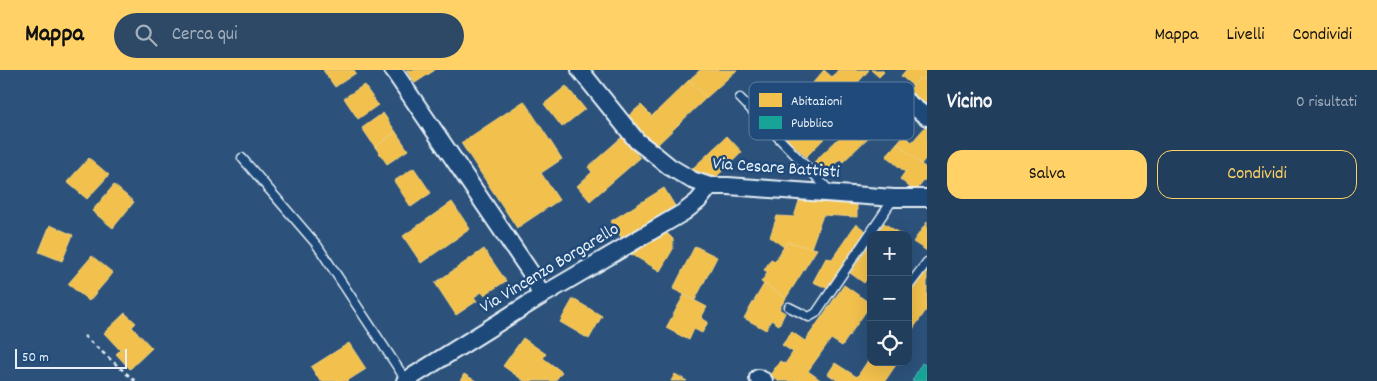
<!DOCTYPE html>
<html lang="it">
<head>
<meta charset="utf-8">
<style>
	:root { --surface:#213e5c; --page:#2d4965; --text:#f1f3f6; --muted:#a2aebb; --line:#3e5772; --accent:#ffd166 }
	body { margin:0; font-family:Dekko,sans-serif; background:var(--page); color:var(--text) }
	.controls { position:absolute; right:15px; bottom:15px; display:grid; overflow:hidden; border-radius:10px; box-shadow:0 5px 20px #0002 }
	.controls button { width:45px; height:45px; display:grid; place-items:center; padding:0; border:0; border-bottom:1px solid var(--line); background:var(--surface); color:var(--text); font:25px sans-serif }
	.scale { position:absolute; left:15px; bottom:12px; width:112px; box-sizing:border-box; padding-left:5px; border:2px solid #e8f1f8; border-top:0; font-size:14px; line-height:18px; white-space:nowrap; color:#e8f1f8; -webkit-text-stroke:4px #1f4a7a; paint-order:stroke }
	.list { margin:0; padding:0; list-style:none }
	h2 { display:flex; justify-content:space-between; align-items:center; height:65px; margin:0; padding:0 20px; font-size:21px }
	h2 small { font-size:16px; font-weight:400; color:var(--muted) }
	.actions { display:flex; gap:10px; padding:15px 20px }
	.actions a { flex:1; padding:11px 0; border:1px solid var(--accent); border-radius:15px; text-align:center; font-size:18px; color:var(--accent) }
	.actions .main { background:var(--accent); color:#111 }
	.icon { flex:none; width:28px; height:28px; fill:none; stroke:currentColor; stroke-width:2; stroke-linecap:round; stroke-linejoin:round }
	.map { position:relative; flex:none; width:927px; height:311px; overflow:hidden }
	header { display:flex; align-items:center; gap:30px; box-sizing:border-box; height:70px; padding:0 25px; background:var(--accent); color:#111 }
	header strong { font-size:24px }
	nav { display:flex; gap:28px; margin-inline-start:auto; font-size:18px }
	.search { width:350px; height:45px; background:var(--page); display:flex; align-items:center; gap:12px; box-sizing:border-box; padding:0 18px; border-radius:28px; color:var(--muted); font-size:19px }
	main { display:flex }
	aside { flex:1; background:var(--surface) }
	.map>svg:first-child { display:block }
	.homes { fill:#f2c14e; stroke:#efcf81 }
	.public { fill:#17a398; stroke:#56bab5 }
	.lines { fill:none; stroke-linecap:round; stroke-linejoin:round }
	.lane-casing { stroke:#e8f1f8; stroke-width:11 }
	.street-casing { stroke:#e8f1f8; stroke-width:20 }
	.path { stroke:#e8f1f8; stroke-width:2.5; stroke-dasharray:4 4; stroke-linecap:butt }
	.lane { stroke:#1f4a7a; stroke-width:8 }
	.street { stroke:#1f4a7a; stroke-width:16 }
	.labels { text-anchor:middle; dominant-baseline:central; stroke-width:5; stroke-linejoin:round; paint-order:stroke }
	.street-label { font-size:18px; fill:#e8f1f8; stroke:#1f4a7a }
	.key { fill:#1f4a7a; stroke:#5b7ca0; stroke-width:1 }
	.key-label { font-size:14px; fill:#e8f1f8 }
</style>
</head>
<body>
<header>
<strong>Mappa</strong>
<div class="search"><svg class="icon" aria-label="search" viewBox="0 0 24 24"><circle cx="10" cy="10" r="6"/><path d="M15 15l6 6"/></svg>Cerca qui</div>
<nav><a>Mappa</a><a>Livelli</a><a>Condividi</a></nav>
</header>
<main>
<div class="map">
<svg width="927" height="311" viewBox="0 0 927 311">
	<rect width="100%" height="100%" fill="#2c527b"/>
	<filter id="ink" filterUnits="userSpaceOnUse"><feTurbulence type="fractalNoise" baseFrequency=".02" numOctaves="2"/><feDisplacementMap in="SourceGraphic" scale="10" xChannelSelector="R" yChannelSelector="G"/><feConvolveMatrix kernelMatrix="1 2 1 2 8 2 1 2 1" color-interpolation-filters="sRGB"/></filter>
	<g filter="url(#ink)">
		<g class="homes">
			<polygon points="323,0 354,0 356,3 335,17"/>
			<polygon points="406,0 435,0 415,13"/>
			<polygon points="700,0 737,0 706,28 689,10"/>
			<polygon points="824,0 832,7 838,0 869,0 834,40 822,29 818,33 805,22"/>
			<polygon points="871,0 882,0 884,2 879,7"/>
			<polygon points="906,0 927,0 927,4 922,10 919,8 913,16 901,6"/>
			<polygon points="927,4 927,44 905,26 919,8 922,10"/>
			<polygon points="689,10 706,28 654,78 626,48 641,35 652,46"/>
			<polygon points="364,15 378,35 358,49 344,28"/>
			<polygon points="566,16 585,39 562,57 544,34"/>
			<polygon points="822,29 843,49 806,87 768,51 787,30 804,47"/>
			<polygon points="524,31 562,89 541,103 559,130 517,158 461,73"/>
			<polygon points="383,43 396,62 375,77 362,58"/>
			<polygon points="861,47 876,60 843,92 840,89 825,104 814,92"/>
			<polygon points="927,55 927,87 921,94 897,73 904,65 912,72"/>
			<polygon points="396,62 408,80 387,94 375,77"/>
			<polygon points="727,66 742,82 714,109 690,101"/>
			<polygon points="622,67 640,88 590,131 577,116 592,102 588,97"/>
			<polygon points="897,73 927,99 927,107 915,122 900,109 905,102 886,86"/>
			<polygon points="89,88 109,105 87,129 67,112"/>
			<polygon points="414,98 431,123 411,137 394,111"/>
			<polygon points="114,115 134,132 113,158 92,141"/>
			<polygon points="664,118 675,136 622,169 611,151"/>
			<polygon points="800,128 857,133 857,147 823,145 811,178 787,172 784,177 770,167 777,146 794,147"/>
			<polygon points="452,132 470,159 421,193 403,166"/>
			<polygon points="927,152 927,181 913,172"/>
			<polygon points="884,153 902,165 876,165"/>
			<polygon points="856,154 866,161 829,219 813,212 826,188 832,189"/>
			<polygon points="50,155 73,165 62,191 39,182"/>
			<polygon points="661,163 668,164 673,169 673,179 660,201 631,184"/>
			<polygon points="787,172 817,179 786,228 761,212 768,202 764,200 771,189 775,191"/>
			<polygon points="871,172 871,203 864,213 850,203"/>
			<polygon points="695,176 717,187 695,230 673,219"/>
			<polygon points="484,179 506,211 484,225 482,222 474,227 477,231 456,245 435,213"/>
			<polygon points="92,186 113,203 89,231 68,214"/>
			<polygon points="927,197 927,239 908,266 908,224"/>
			<polygon points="764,214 786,228 779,239 785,243 779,255 771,250 766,260 744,248"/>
			<polygon points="844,215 871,234 842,276 831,269 808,301 822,311 779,311 770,305 780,291 785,294 793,282 782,275 792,262 805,271"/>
			<polygon points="684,225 707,237 701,248 708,252 702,263 694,259 689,270 666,258"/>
			<polygon points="573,229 602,246 589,269 560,252"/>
			<polygon points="125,243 136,253 132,257 152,278 130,299 116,284 120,280 104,263"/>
			<polygon points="523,268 546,284 543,288 562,302 555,311 524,311 503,296"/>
			<polygon points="349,273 366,299 347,311 320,311 311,297"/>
			<polygon points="871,286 871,292 898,292 885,311 838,311 828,304 835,293 857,307"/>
			<polygon points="464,304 476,311 460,311"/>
			<polygon points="675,304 687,311 671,311"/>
		</g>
		<polygon class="public" points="922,293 927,296 927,311 912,311"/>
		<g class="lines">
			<g class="lane-casing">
				<g id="lane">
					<polyline points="740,28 831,122"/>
					<polyline points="242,88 317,175 406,310"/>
					<polyline points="908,217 927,192"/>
					<polyline points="789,237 809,247 816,243 894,128"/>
				</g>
			</g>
			<g class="street-casing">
				<g id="street">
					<polyline points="393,0 533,206 541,226"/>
					<polyline points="580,0 637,71 654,84 670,97 692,110 710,116 728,116 894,128 927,128"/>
					<polyline points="898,25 927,47"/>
					<polyline points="758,308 764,311"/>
					<polyline points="405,311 541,226 684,142 698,131 710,116"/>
				</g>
			</g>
			<polyline class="path" points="84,266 135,311"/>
			<use href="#lane" class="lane"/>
			<use href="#street" class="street"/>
		</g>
	</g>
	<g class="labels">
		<g class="street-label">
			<text transform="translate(776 99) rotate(4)">Via Cesare Battisti</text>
			<text transform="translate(550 199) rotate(-31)">Via Vincenzo Borgarello</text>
		</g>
	</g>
	<rect x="749" y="12" width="165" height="58" rx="8" class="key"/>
	<rect x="759" y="23" width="23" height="14" fill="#f2c14e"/>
	<rect x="759" y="46" width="23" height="13" fill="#17a398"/>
	<g class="key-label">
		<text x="791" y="35">Abitazioni</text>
		<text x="791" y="57">Pubblico</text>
	</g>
</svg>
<div class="controls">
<button>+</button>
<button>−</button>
<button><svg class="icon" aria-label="locate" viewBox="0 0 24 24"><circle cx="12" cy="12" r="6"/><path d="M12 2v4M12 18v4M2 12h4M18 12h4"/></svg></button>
</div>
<div class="scale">50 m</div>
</div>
<aside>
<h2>Vicino<small>0 risultati</small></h2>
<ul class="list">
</ul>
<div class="actions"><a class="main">Salva</a><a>Condividi</a></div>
</aside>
</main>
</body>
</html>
